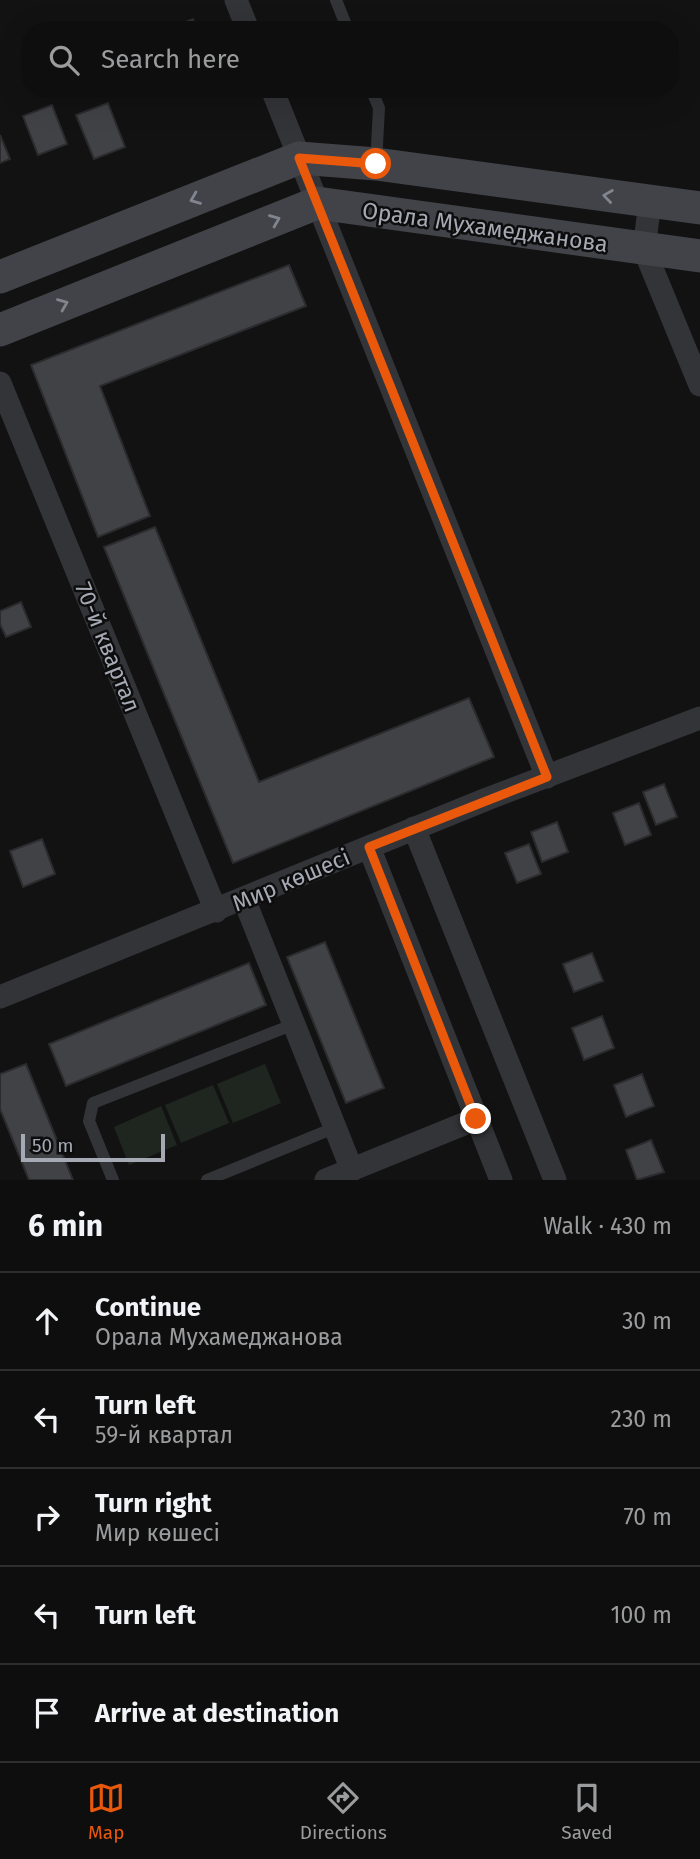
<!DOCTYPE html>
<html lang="en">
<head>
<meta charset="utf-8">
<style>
	:root { --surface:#0e0e0e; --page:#1c1c1c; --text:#f1f3f6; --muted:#9b9c9e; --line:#2e2e2e; --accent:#ea580c }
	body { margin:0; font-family:"Fira Sans",sans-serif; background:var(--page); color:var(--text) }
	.scale { position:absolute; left:21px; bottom:18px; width:144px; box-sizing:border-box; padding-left:7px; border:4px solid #a4a9b3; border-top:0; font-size:19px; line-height:24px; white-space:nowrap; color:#a4a9b3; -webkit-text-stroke:5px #0d0d0e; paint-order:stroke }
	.stop { position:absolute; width:21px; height:21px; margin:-16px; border:5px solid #ea580c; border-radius:50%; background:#fff }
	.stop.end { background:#ea580c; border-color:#fff; box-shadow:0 2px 7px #0008 }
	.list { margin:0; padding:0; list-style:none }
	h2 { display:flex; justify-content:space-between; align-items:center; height:91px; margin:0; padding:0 28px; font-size:30px }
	h2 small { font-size:23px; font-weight:400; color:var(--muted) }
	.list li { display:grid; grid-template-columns:46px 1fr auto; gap:21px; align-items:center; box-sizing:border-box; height:98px; padding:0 28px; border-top:2px solid var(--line) }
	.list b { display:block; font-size:26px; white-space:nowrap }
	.list p { margin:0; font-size:23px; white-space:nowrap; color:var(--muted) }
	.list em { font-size:23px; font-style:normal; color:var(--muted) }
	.icon { flex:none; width:38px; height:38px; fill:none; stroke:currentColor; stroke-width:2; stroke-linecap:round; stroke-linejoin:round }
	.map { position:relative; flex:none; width:700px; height:1180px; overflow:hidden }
	.search { position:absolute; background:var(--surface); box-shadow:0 7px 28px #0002; left:21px; right:21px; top:21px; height:77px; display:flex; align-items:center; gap:18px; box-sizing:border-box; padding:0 24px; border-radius:28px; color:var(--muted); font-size:26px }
	.sheet { height:581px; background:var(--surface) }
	nav { display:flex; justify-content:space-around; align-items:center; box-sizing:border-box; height:98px; border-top:2px solid var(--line); background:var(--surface); font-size:19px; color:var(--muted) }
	nav a { display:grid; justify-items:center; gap:4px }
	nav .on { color:var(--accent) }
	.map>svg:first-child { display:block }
	.green { fill:#1f261f }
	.building { fill:#414246; stroke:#2c2c2f; stroke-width:2 }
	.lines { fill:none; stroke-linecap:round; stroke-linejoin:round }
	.lane { stroke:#333438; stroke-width:12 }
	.street { stroke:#333438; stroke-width:23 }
	.secondary { stroke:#414348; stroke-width:33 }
	.oneway { stroke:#81858e }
	.route { stroke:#ea580c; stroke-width:9 }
	.labels { text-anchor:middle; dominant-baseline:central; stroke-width:5; stroke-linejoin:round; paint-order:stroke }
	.street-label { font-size:23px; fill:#a4a9b3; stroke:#0d0d0e }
</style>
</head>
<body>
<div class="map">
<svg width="700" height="1180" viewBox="0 0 700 1180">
	<rect width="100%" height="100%" fill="#121213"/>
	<g class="green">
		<polygon points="265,1064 281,1103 233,1123 217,1084"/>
		<polygon points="213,1085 229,1123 181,1143 165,1105"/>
		<polygon points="161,1106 177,1145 129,1165 114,1127"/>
	</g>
	<g class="building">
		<polygon points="193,19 197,30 165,30"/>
		<polygon points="108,103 125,147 94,159 76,115"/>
		<polygon points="52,105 67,144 38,155 23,116"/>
		<polygon points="0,135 10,159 0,163"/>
		<polygon points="289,265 306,306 100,386 150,516 98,537 31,365"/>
		<polygon points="155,527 259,782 469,698 494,757 233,863 104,547"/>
		<polygon points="21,602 31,627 6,637 0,624 0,611"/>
		<polygon points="664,784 677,817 656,825 643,792"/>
		<polygon points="639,803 651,835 625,845 613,813"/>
		<polygon points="557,822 568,852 542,862 531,832"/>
		<polygon points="42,839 55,874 23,887 10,851"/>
		<polygon points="529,844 541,874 517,883 505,853"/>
		<polygon points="325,942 384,1088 346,1103 287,957"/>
		<polygon points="592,953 603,981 574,992 563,964"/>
		<polygon points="249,963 266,1005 66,1086 49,1044"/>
		<polygon points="602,1016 614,1048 584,1060 572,1028"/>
		<polygon points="26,1064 73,1180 29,1180 0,1109 0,1074"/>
		<polygon points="642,1074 654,1106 626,1117 614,1085"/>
		<polygon points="651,1140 664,1172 637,1180 626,1150"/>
	</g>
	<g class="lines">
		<g class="lane">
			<polyline points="336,0 348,30"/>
			<polyline points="371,89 379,108 376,164"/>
			<polyline points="113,1180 89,1121 93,1103 292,1025"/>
			<polyline points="207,1180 334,1128"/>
		</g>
		<g class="street">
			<polyline points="236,0 248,30"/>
			<polyline points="272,89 547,777"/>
			<polyline points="650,202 644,249 700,385"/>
			<polyline points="0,383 216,911"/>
			<polyline points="414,828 555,1180"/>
			<polyline points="369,847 501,1180"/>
			<polyline points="244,899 352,1170"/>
			<polyline points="0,997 487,799 700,718"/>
			<polyline points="326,1180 476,1119"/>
		</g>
		<g class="secondary">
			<polyline points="0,277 299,158 376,164 700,208"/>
			<polyline points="0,330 317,203 700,256"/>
		</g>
	</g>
	<defs><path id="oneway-chevron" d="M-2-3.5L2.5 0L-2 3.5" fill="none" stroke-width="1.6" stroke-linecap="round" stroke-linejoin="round" transform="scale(1.75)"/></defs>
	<g class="oneway">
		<use href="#oneway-chevron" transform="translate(608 196) rotate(-172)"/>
		<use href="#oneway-chevron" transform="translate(195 199) rotate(158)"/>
		<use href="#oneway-chevron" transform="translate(275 220) rotate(-22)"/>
		<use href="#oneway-chevron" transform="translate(63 304) rotate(-22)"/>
	</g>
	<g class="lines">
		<polyline class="route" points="376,164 299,158 547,777 369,847 476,1119"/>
	</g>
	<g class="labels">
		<g class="street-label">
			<text transform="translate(485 227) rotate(8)">Орала Мухамеджанова</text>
			<text transform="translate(108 647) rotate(68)">70-й квартал</text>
			<text transform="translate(291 880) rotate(-23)">Мир көшесі</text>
		</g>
	</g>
</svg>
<div class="scale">50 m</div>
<div class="stop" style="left:376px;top:164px"></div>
<div class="stop end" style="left:476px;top:1119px"></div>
<div class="search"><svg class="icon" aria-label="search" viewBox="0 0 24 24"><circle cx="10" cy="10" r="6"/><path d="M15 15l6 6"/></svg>Search here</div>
</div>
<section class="sheet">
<h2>6 min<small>Walk · 430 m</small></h2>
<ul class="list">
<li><svg class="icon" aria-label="ahead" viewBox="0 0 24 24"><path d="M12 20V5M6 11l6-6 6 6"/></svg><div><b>Continue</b><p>Орала Мухамеджанова</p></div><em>30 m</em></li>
<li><svg class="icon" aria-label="left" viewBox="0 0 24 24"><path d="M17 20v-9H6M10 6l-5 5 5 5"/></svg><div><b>Turn left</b><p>59-й квартал</p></div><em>230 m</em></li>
<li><svg class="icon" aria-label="right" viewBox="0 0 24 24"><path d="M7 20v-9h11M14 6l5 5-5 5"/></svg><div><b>Turn right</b><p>Мир көшесі</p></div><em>70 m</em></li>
<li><svg class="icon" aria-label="left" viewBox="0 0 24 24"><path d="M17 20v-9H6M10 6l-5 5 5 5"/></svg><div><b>Turn left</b></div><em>100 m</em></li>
<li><svg class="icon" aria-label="arrive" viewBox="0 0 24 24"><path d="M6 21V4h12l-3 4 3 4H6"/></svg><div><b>Arrive at destination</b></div></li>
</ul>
</section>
<nav>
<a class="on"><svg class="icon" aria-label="map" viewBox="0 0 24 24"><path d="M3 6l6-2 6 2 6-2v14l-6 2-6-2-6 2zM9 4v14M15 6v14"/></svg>Map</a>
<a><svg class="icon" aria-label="directions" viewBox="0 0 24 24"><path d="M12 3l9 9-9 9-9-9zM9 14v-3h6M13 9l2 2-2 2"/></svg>Directions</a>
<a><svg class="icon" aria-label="saved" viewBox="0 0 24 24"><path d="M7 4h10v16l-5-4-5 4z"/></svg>Saved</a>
</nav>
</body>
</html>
